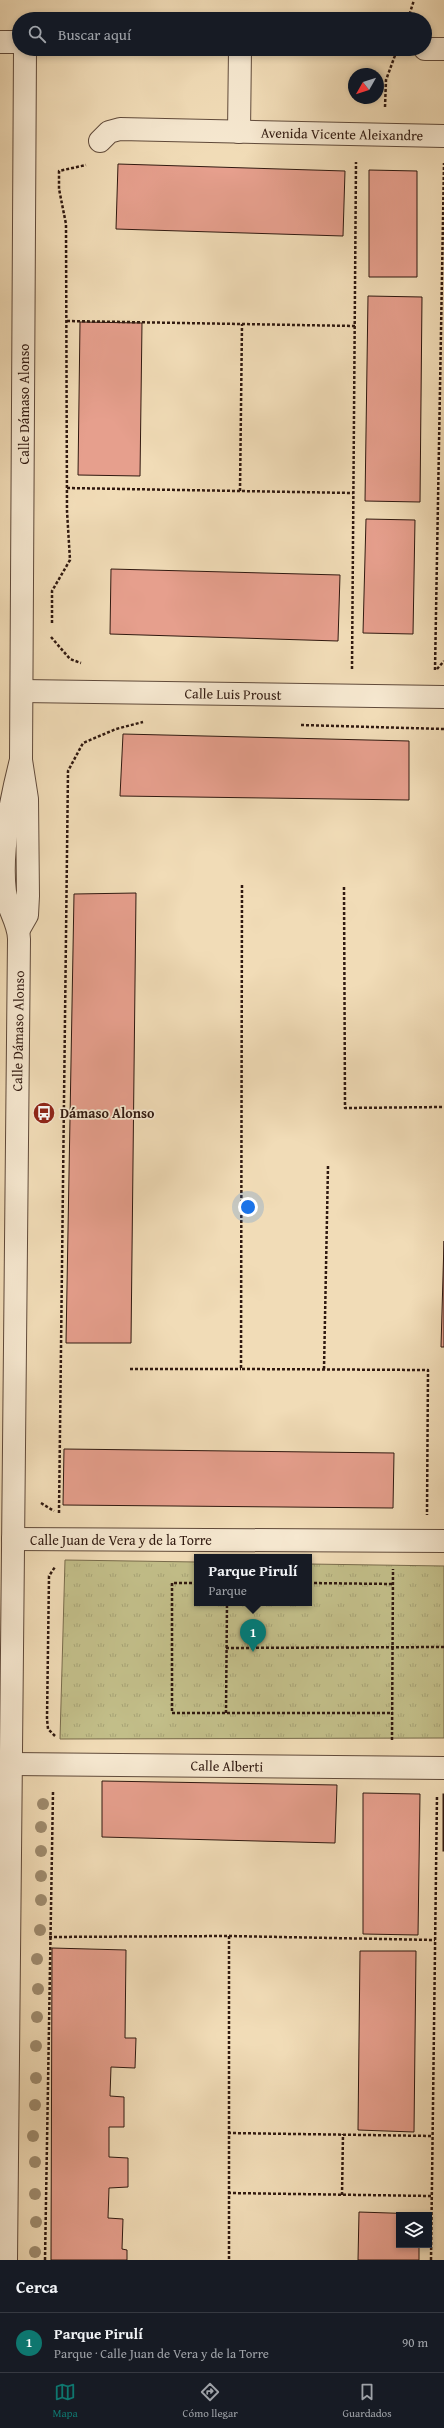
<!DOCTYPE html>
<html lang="es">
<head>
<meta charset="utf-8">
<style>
	:root { --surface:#171b24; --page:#20242c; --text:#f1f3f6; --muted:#9ea1a6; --line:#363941; --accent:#0f766e }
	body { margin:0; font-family:"Gentium Book Plus",serif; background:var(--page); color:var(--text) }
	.controls { position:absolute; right:12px; bottom:12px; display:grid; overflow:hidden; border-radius:0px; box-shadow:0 2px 6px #0003 }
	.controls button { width:36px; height:36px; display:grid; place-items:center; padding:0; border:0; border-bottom:1px solid var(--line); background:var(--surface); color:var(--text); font:20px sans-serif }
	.compass { position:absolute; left:348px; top:68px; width:36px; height:36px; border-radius:50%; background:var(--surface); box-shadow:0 2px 6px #0003; rotate:231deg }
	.you { position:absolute; left:248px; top:1207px; width:14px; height:14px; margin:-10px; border:3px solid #fff; border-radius:50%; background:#1a73e8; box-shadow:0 0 0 6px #1a73e833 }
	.badge { display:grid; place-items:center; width:26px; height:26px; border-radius:50%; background:var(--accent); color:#fff; font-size:13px; font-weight:700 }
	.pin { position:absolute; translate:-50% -33px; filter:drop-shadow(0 1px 2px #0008) }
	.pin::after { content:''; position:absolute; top:21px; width:14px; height:12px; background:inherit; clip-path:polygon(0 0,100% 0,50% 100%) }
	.popup { position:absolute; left:194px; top:1554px; width:118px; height:52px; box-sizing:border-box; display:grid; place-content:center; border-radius:0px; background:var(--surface); filter:drop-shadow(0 1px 3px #0005); font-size:13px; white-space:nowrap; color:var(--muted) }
	.popup b { font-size:15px; color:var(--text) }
	.popup::after { content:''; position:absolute; left:50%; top:100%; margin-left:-8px; border:8px solid transparent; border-top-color:var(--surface) }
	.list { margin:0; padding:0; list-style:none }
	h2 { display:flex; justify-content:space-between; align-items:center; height:52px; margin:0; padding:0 16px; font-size:17px }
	h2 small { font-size:13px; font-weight:400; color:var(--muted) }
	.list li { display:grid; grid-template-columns:26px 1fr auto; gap:12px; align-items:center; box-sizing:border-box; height:60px; padding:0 16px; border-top:1px solid var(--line) }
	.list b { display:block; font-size:15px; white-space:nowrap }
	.list p { margin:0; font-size:13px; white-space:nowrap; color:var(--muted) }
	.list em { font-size:13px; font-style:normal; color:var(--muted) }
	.icon { flex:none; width:22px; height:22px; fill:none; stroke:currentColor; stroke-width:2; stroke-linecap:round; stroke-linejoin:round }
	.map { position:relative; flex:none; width:444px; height:2260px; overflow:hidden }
	.search { position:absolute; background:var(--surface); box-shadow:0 2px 6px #0003; left:12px; right:12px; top:12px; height:44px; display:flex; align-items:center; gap:10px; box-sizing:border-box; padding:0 14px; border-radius:22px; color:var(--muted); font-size:15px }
	.sheet { height:112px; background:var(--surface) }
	nav { display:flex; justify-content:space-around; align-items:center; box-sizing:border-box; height:56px; border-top:1px solid var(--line); background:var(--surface); font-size:11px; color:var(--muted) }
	nav a { display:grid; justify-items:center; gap:2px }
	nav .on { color:var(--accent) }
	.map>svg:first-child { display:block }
	.grass { fill:url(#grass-tufts); stroke:#796c4c }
	.building { fill:#e69f8d; stroke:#301910 }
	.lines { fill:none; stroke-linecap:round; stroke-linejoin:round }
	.minor-casing { stroke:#604a3a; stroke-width:24 }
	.tertiary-casing { stroke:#604a3a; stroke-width:24 }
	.path { stroke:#301910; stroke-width:2.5; stroke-dasharray:3 2; stroke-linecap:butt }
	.minor { stroke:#f6e8d0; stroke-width:22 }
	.tertiary { stroke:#f6e8d0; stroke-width:22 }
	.tree { fill:#9f8c6f }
	.labels { text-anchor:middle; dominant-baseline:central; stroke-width:3.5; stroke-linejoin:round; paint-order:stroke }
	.street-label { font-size:14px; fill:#301910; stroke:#f6e8d0 }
	.poi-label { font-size:14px; font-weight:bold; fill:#301910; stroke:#f6e8d0; text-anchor:start }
</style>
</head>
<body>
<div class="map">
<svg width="444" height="2260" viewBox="0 0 444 2260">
	<defs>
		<pattern id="grass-tufts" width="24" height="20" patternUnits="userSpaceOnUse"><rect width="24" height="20" fill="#c2be89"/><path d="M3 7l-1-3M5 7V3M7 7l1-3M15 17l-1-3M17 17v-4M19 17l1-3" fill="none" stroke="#a7a375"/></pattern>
	</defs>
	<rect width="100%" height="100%" fill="#f1dcb7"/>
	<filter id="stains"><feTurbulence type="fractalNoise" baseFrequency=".005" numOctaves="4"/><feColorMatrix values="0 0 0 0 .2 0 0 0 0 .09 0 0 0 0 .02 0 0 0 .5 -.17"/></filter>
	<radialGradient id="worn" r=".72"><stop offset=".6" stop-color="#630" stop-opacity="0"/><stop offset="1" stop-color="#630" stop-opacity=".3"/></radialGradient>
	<polygon class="grass" points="65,1560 197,1562 197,1603 309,1603 309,1564 444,1566 444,1738 60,1739"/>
	<g class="building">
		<polygon points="118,164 345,171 343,236 116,229"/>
		<polygon points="369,170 417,171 417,277 369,277"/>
		<polygon points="368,296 422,297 420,502 365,501"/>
		<polygon points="80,322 142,323 140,476 78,475"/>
		<polygon points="366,519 415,520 413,634 363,633"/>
		<polygon points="111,569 340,575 338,641 110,634"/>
		<polygon points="123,734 409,741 409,800 120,796"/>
		<polygon points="136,893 131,1343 66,1343 74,894"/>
		<polygon points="444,1241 444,1347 441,1347"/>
		<polygon points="64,1449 394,1453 393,1508 63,1505"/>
		<polygon points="102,1781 337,1785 335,1843 102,1837"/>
		<polygon points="363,1793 420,1794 418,1935 363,1934"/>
		<rect x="443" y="1794" width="1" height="57"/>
		<polygon points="52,1948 126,1950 125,2038 136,2038 135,2068 111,2067 110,2096 124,2097 124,2127 109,2127 109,2157 128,2158 128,2187 109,2188 108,2218 123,2219 122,2249 127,2250 127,2260 51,2260"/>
		<polygon points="360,1951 416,1951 414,2132 358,2130"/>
		<polygon points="359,2212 420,2214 399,2215 399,2245 419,2245 419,2260 358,2260"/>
	</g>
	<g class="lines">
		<g class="minor-casing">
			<g id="minor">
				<polyline points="239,132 240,49"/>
				<polyline points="100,141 109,132 120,129 444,136"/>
				<polyline points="22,691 444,697"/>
				<polyline points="19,929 27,915 28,896 27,799 21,760 25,49"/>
				<polyline points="13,1539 444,1541"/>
				<polyline points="11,1764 444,1768"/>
				<path d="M6,2260L19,939C19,923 8,909 5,892C0,852 11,799 21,760"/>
			</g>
		</g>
		<g class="tertiary-casing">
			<g id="tertiary">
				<polyline points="0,42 19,42"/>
				<polyline points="425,49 444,49"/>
			</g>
		</g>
		<g class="path">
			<polyline points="32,17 357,19"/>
			<polyline points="408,19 414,0"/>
			<polyline points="385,107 386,80 397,50"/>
			<polyline points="67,321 355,326"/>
			<polyline points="67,488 353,493"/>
			<polyline points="240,491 242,324"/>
			<polyline points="52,623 52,591 70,560 67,511 66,224 59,189 59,171 86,165"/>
			<polyline points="51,637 70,659 81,663"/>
			<polyline points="352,669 356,162"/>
			<polyline points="437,669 444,661"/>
			<polyline points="435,670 444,163"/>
			<polyline points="301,725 444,729"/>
			<polyline points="242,885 241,1369 428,1370 427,1515"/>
			<polyline points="344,887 345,1108 444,1107"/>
			<polyline points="130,1369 241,1369"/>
			<polyline points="324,1369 328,1166"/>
			<polyline points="41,1503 54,1511"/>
			<polyline points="59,1513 68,771 83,743 116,729 143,722"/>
			<polyline points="197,1583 172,1583 172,1713 393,1713"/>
			<polyline points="309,1583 393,1584"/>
			<polyline points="226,1648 444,1647"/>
			<polyline points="226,1713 227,1603"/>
			<polyline points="55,1736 48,1729 47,1719 49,1576 55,1567"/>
			<polyline points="392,1740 393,1569"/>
			<polyline points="229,1936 435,1940"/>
			<polyline points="49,1937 229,1936 229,2260"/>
			<polyline points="228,2133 433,2136"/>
			<polyline points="228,2193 431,2196"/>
			<polyline points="342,2195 343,2134"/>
			<polyline points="45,2260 53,1792"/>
			<polyline points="431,2260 437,1795"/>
		</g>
		<use href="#minor" class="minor"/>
		<use href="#tertiary" class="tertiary"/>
	</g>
	<g class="tree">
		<circle cx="43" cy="1804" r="6"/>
		<circle cx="41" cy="1827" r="6"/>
		<circle cx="41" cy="1851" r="6"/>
		<circle cx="41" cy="1876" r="6"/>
		<circle cx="41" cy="1900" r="6"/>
		<circle cx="40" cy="1930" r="6"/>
		<circle cx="37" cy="1959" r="6"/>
		<circle cx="38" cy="1989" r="6"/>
		<circle cx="37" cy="2017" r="6"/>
		<circle cx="36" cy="2046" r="6"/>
		<circle cx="36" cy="2078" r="6"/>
		<circle cx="35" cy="2105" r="6"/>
		<circle cx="33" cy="2136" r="6"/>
		<circle cx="35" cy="2162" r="6"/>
		<circle cx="35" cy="2194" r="6"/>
		<circle cx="36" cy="2222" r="6"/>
		<circle cx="35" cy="2252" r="6"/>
	</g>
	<defs>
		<g id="bus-disc" transform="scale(1.15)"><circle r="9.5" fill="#8f2418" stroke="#f6e8d0"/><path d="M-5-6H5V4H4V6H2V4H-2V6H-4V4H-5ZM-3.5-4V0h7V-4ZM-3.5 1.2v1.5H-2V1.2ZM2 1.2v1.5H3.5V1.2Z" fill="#fff"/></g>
	</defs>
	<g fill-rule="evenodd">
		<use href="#bus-disc" x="44" y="1113"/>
	</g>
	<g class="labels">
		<g class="street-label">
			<text transform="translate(342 134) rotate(1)">Avenida Vicente Aleixandre</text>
			<text transform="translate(24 404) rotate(-90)">Calle Dámaso Alonso</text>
			<text transform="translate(233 694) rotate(1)">Calle Luis Proust</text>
			<text transform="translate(18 1031) rotate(-89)">Calle Dámaso Alonso</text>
			<text x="121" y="1540">Calle Juan de Vera y de la Torre</text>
			<text transform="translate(227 1766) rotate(1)">Calle Alberti</text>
		</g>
		<g class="poi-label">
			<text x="60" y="1113">Dámaso Alonso</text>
		</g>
	</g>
	<rect width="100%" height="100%" filter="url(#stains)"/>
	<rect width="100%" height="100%" fill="url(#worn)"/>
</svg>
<div class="controls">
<button><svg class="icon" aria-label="layers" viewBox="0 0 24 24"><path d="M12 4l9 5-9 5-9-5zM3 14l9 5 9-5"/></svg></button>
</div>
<svg class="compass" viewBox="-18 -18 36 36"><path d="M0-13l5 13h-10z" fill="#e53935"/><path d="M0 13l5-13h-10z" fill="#9ea1a6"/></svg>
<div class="you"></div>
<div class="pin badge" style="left:253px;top:1652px">1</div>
<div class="popup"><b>Parque Pirulí</b>Parque</div>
<div class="search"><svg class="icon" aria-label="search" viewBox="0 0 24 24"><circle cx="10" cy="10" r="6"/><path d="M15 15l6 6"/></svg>Buscar aquí</div>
</div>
<section class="sheet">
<h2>Cerca<small></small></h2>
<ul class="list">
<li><span class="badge">1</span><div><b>Parque Pirulí</b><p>Parque · Calle Juan de Vera y de la Torre</p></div><em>90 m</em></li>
</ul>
</section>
<nav>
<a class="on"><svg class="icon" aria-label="map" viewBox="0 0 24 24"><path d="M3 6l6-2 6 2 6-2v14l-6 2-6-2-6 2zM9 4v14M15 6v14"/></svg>Mapa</a>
<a><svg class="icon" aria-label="directions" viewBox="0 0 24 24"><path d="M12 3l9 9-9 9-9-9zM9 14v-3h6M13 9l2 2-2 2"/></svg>Cómo llegar</a>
<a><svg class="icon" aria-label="saved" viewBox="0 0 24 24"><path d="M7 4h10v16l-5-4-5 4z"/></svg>Guardados</a>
</nav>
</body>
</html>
